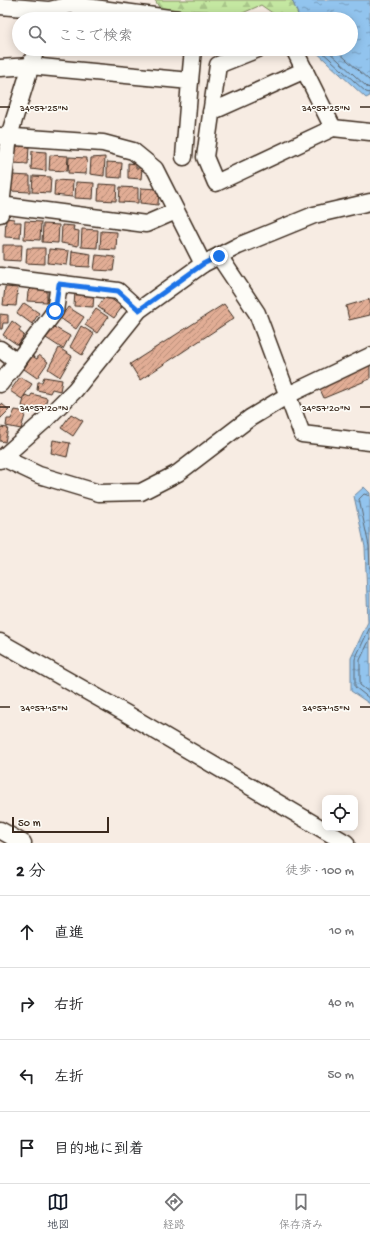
<!DOCTYPE html>
<html lang="ja">
<head>
<meta charset="utf-8">
<style>
	:root { --surface:#fff; --page:#f6f6f6; --text:#202124; --muted:#757577; --line:#e0e0e0; --accent:#111827 }
	body { margin:0; font-family:"Gochi Hand","Klee One",sans-serif; background:var(--page); color:var(--text) }
	.controls { position:absolute; right:12px; bottom:12px; display:grid; overflow:hidden; border-radius:8px; box-shadow:0 2px 10px #0003 }
	.controls button { width:36px; height:36px; display:grid; place-items:center; padding:0; border:0; border-bottom:1px solid var(--line); background:var(--surface); color:var(--text); font:20px sans-serif }
	.scale { position:absolute; left:12px; bottom:10px; width:97px; box-sizing:border-box; padding-left:4px; border:2px solid #3b2a1e; border-top:0; font-size:11px; line-height:14px; white-space:nowrap; color:#3b2a1e; -webkit-text-stroke:3px #fdfcf7; paint-order:stroke }
	.stop { position:absolute; width:12px; height:12px; margin:-9px; border:3px solid #1a73e8; border-radius:50%; background:#fff }
	.stop.end { background:#1a73e8; border-color:#fff; box-shadow:0 1px 4px #0008 }
	.list { margin:0; padding:0; list-style:none }
	h2 { display:flex; justify-content:space-between; align-items:center; height:52px; margin:0; padding:0 16px; font-size:17px }
	h2 small { font-size:13px; font-weight:400; color:var(--muted) }
	.list li { display:grid; grid-template-columns:26px 1fr auto; gap:12px; align-items:center; box-sizing:border-box; height:72px; padding:0 16px; border-top:1px solid var(--line) }
	.list b { display:block; font-size:15px; white-space:nowrap }
	.list em { font-size:13px; font-style:normal; color:var(--muted) }
	.icon { flex:none; width:22px; height:22px; fill:none; stroke:currentColor; stroke-width:2; stroke-linecap:round; stroke-linejoin:round }
	.map { position:relative; flex:none; width:370px; height:843px; overflow:hidden }
	.search { position:absolute; background:var(--surface); box-shadow:0 2px 10px #0003; left:12px; right:12px; top:12px; height:44px; display:flex; align-items:center; gap:10px; box-sizing:border-box; padding:0 14px; border-radius:22px; color:var(--muted); font-size:15px }
	.sheet { height:340px; background:var(--surface) }
	nav { display:flex; justify-content:space-around; align-items:center; box-sizing:border-box; height:56px; border-top:1px solid var(--line); background:var(--surface); font-size:11px; color:var(--muted) }
	nav a { display:grid; justify-items:center; gap:2px }
	nav .on { color:var(--accent) }
	.map>svg:first-child { display:block }
	.forest { fill:url(#forest-firs); stroke:#808860 }
	.water { fill:url(#water-ripples); stroke:#6f869b }
	.lines { fill:none; stroke-linecap:round; stroke-linejoin:round }
	.shore { stroke:#5e6871; stroke-width:1 }
	.building { fill:url(#building-hatch); stroke:#3b2a1e }
	.minor-casing { stroke:#3b2a1e; stroke-width:19 }
	.minor { stroke:#fdfcf7; stroke-width:16 }
	.route { stroke:#1a73e8; stroke-width:5 }
	.ticks { fill:none; stroke:#3b2a1e; stroke-width:1.5 }
	.ticks-label { font-size:10px; text-anchor:middle; fill:#3b2a1e; stroke:#fdfcf7; stroke-width:3.5; stroke-linejoin:round; paint-order:stroke }
</style>
</head>
<body>
<div class="map">
<svg width="370" height="843" viewBox="0 0 370 843">
	<defs>
		<pattern id="forest-firs" width="22" height="20" patternUnits="userSpaceOnUse"><rect width="22" height="20" fill="#c4e7a1"/><path d="M5 1l3.5 6h-7zM16 11l3.5 6h-7z" fill="#a9c68a"/></pattern>
		<pattern id="water-ripples" width="26" height="14" patternUnits="userSpaceOnUse"><rect width="26" height="14" fill="#92c4ee"/><path d="M2 4q2-2 4 0t4 0M15 11q2-2 4 0t4 0" fill="none" stroke="#789fc0"/></pattern>
		<pattern id="building-hatch" width="6" height="6" patternUnits="userSpaceOnUse"><rect width="6" height="6" fill="#e1ad95"/><path d="M-1 1l2-2M0 6l6-6M5 7l2-2" fill="none" stroke="#b88d79"/></pattern>
	</defs>
	<rect width="100%" height="100%" fill="#f7ece3"/>
	<filter id="ink" filterUnits="userSpaceOnUse"><feTurbulence type="fractalNoise" baseFrequency=".025" numOctaves="2"/><feDisplacementMap in="SourceGraphic" scale="8" xChannelSelector="R" yChannelSelector="G"/><feConvolveMatrix kernelMatrix="1 2 1 2 8 2 1 2 1" color-interpolation-filters="sRGB"/></filter>
	<g filter="url(#ink)">
		<polygon class="forest" points="155,0 292,0 300,19 281,19 261,5 229,19 214,19 208,11 160,9"/>
		<g class="water">
			<polygon points="292,0 370,0 370,96 366,98 313,49 351,49 351,19 300,19"/>
			<polygon points="364,487 370,493 370,704 351,691 351,658 368,622 365,547 354,496"/>
		</g>
		<g class="lines">
			<g class="shore">
				<polyline points="319,49 366,92 370,93"/>
				<polyline points="326,49 367,87 370,88"/>
				<polyline points="335,49 370,81"/>
				<polyline points="370,496 364,494 359,499 369,546 370,568"/>
				<polyline points="370,627 355,659 355,687 370,699"/>
				<polyline points="370,639 360,660 360,685 370,693"/>
			</g>
		</g>
		<g class="building">
			<polygon points="14,145 29,146 28,164 13,163"/>
			<polygon points="32,151 46,152 46,171 31,169"/>
			<polygon points="50,155 68,156 67,171 49,170"/>
			<polygon points="69,157 87,158 86,174 68,173"/>
			<polygon points="105,157 104,176 90,174 91,158"/>
			<polygon points="107,162 122,163 121,178 107,177"/>
			<polygon points="128,163 136,164 136,168 142,168 141,179 128,178"/>
			<polygon points="12,175 30,176 30,192 11,191"/>
			<polygon points="33,176 51,177 50,193 32,192"/>
			<polygon points="55,180 73,181 72,197 54,195"/>
			<polygon points="76,182 94,183 93,199 75,198"/>
			<polygon points="99,184 117,185 116,201 98,200"/>
			<polygon points="120,187 138,188 138,203 119,202"/>
			<polygon points="141,188 159,189 158,205 140,203"/>
			<polygon points="6,218 14,219 14,222 21,222 20,238 5,237"/>
			<polygon points="25,221 41,222 40,240 24,239"/>
			<polygon points="43,224 59,225 58,243 42,242"/>
			<polygon points="62,225 74,226 73,230 79,231 78,246 61,243"/>
			<polygon points="82,229 98,230 97,248 81,247"/>
			<polygon points="101,231 117,232 116,250 100,249"/>
			<polygon points="3,245 22,245 21,261 3,260"/>
			<polygon points="27,248 45,248 45,264 26,263"/>
			<polygon points="49,249 69,251 67,265 48,263"/>
			<polygon points="72,251 91,254 90,267 71,266"/>
			<polygon points="96,255 115,257 113,271 94,270"/>
			<polygon points="5,287 18,288 16,306 3,305"/>
			<polygon points="32,288 47,288 47,302 27,301 28,292"/>
			<polygon points="75,291 94,294 93,307 74,306"/>
			<polygon points="106,295 122,307 114,318 98,307"/>
			<polygon points="370,299 370,315 349,320 346,306"/>
			<polygon points="24,303 39,313 32,324 17,313"/>
			<polygon points="224,304 234,318 140,380 130,364"/>
			<polygon points="68,307 84,317 76,329 60,318"/>
			<polygon points="96,309 108,317 97,333 85,325"/>
			<polygon points="0,314 8,315 8,323 3,323 2,329 0,329"/>
			<polygon points="12,321 21,328 19,331 24,335 18,345 3,335"/>
			<polygon points="81,326 94,334 82,355 70,347"/>
			<polygon points="54,327 70,336 63,349 46,338"/>
			<polygon points="59,348 72,356 60,377 48,369"/>
			<polygon points="39,355 48,362 37,378 24,369 32,356 37,359"/>
			<polygon points="370,363 370,379 324,398 318,385"/>
			<polygon points="20,377 32,384 22,399 10,391"/>
			<polygon points="44,377 62,380 60,391 52,389 50,393 37,390 38,382 42,382"/>
			<polygon points="32,394 47,398 45,408 37,406 35,410 22,406 25,395 30,397"/>
			<polygon points="2,404 9,410 0,419 0,405"/>
			<polygon points="15,410 26,412 21,429 6,426 7,419 11,419"/>
			<polygon points="71,414 83,421 73,436 61,428"/>
			<polygon points="0,427 8,428 5,442 0,441"/>
			<polygon points="53,440 70,443 67,457 51,453"/>
		</g>
		<g class="lines">
			<g class="minor-casing">
				<g id="minor">
					<polyline points="0,6 49,10 71,5 177,19"/>
					<polyline points="258,49 218,65 205,157 216,183 333,128 370,132"/>
					<polyline points="294,49 333,128"/>
					<polyline points="0,68 30,66 190,81 184,157"/>
					<polyline points="190,81 193,49"/>
					<polyline points="211,112 305,70"/>
					<polyline points="0,136 103,143 133,151 155,169 203,264"/>
					<polyline points="0,205 146,224 176,211"/>
					<polyline points="0,214 9,136 36,49"/>
					<polyline points="219,256 257,313 302,434 370,442"/>
					<polyline points="0,276 118,291 139,310"/>
					<polyline points="0,349 17,362 55,311 59,284"/>
					<polyline points="0,384 17,362"/>
					<polyline points="3,458 39,475 99,493 141,492 178,473 250,418 288,395 370,356"/>
					<polyline points="0,460 44,421 75,390 139,310 203,264 238,246 314,215 370,202"/>
					<polyline points="0,642 127,714 346,843"/>
					<polyline points="0,830 23,843"/>
				</g>
			</g>
			<use href="#minor" class="minor"/>
		</g>
	</g>
	<g class="lines" filter="url(#ink)">
		<polyline class="route" points="55,311 59,284 118,291 139,310 203,264 219,256"/>
	</g>
	<path class="ticks" d="M0,107H10M360,107H370M0,407H10M360,407H370M0,707H10M360,707H370"/>
	<g class="ticks-label">
		<text x="44" y="111">34°57'25"N</text>
		<text x="326" y="111">34°57'25"N</text>
		<text x="44" y="411">34°57'20"N</text>
		<text x="326" y="411">34°57'20"N</text>
		<text x="44" y="711">34°57'15"N</text>
		<text x="326" y="711">34°57'15"N</text>
	</g>
</svg>
<div class="controls">
<button><svg class="icon" aria-label="locate" viewBox="0 0 24 24"><circle cx="12" cy="12" r="6"/><path d="M12 2v4M12 18v4M2 12h4M18 12h4"/></svg></button>
</div>
<div class="scale">50 m</div>
<div class="stop" style="left:55px;top:311px"></div>
<div class="stop end" style="left:219px;top:256px"></div>
<div class="search"><svg class="icon" aria-label="search" viewBox="0 0 24 24"><circle cx="10" cy="10" r="6"/><path d="M15 15l6 6"/></svg>ここで検索</div>
</div>
<section class="sheet">
<h2>2 分<small>徒歩 · 100 m</small></h2>
<ul class="list">
<li><svg class="icon" aria-label="ahead" viewBox="0 0 24 24"><path d="M12 20V5M6 11l6-6 6 6"/></svg><div><b>直進</b></div><em>10 m</em></li>
<li><svg class="icon" aria-label="right" viewBox="0 0 24 24"><path d="M7 20v-9h11M14 6l5 5-5 5"/></svg><div><b>右折</b></div><em>40 m</em></li>
<li><svg class="icon" aria-label="left" viewBox="0 0 24 24"><path d="M17 20v-9H6M10 6l-5 5 5 5"/></svg><div><b>左折</b></div><em>50 m</em></li>
<li><svg class="icon" aria-label="arrive" viewBox="0 0 24 24"><path d="M6 21V4h12l-3 4 3 4H6"/></svg><div><b>目的地に到着</b></div></li>
</ul>
</section>
<nav>
<a class="on"><svg class="icon" aria-label="map" viewBox="0 0 24 24"><path d="M3 6l6-2 6 2 6-2v14l-6 2-6-2-6 2zM9 4v14M15 6v14"/></svg>地図</a>
<a><svg class="icon" aria-label="directions" viewBox="0 0 24 24"><path d="M12 3l9 9-9 9-9-9zM9 14v-3h6M13 9l2 2-2 2"/></svg>経路</a>
<a><svg class="icon" aria-label="saved" viewBox="0 0 24 24"><path d="M7 4h10v16l-5-4-5 4z"/></svg>保存済み</a>
</nav>
</body>
</html>
